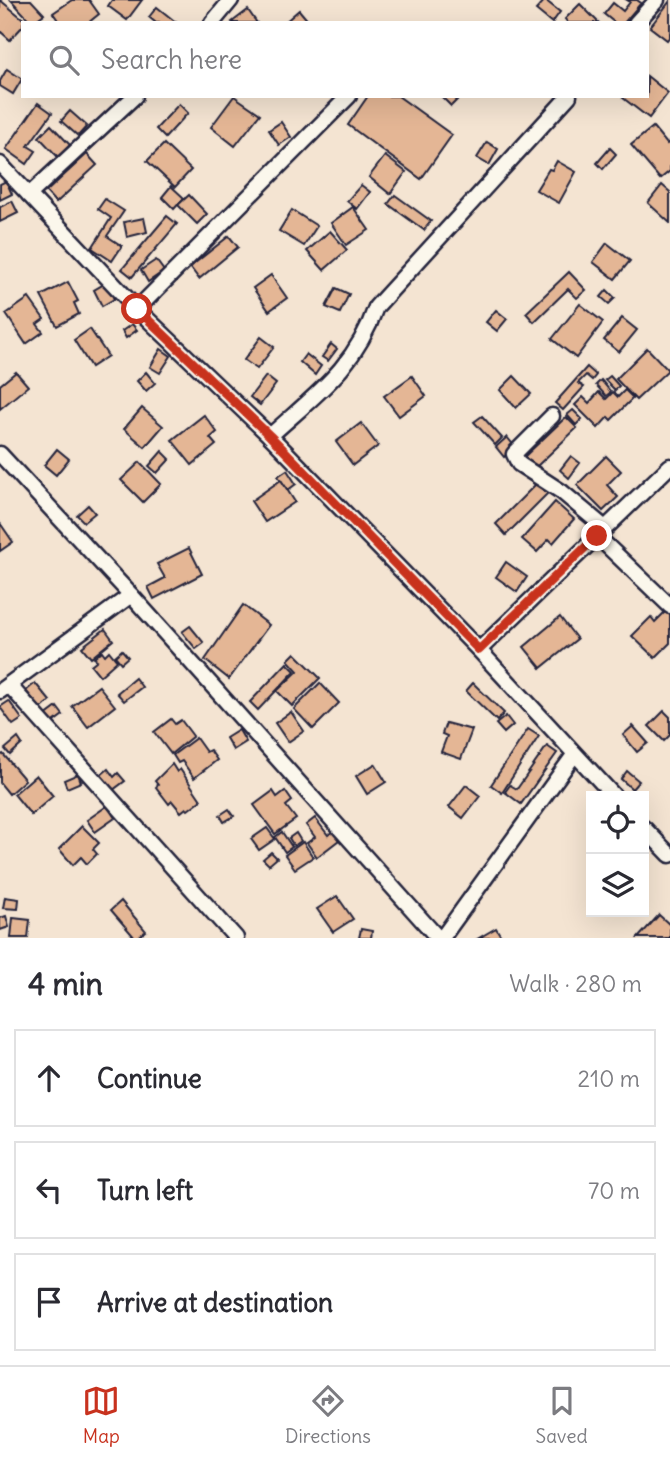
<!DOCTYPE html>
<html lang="en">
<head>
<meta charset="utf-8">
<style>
	:root { --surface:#fff; --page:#f7f7f7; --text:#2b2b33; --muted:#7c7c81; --line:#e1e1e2; --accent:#c8321e }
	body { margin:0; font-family:Delius,sans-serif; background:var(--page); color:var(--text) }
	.controls { position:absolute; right:21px; bottom:21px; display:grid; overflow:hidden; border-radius:0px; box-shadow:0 7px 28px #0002 }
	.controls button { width:63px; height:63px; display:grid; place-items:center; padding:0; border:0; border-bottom:2px solid var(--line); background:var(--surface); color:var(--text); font:35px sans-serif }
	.stop { position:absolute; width:21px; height:21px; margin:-16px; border:5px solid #c8321e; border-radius:50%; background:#fff }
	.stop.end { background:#c8321e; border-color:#fff; box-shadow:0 2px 7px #0008 }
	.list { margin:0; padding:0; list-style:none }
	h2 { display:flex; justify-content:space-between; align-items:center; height:91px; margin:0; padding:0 28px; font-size:30px }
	h2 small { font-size:23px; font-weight:400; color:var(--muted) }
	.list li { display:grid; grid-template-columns:46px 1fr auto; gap:21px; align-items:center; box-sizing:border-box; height:98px; margin:0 14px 14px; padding:0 14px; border:2px solid var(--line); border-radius:0px }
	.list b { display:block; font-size:26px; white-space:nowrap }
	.list em { font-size:23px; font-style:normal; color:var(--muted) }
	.icon { flex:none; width:38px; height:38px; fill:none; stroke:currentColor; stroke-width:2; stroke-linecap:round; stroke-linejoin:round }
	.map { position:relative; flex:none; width:670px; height:938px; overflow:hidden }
	.search { position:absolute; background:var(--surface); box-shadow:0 7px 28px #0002; left:21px; right:21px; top:21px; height:77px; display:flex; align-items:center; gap:18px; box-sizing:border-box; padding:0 24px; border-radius:0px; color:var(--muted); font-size:26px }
	.sheet { height:427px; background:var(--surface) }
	nav { display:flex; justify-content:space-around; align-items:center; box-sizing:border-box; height:98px; border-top:2px solid var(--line); background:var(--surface); font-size:19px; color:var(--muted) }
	nav a { display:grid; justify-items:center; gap:4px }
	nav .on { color:var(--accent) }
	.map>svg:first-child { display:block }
	.building { fill:#e4b695; stroke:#22223b; stroke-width:2 }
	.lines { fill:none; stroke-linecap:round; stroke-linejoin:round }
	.street-casing { stroke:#22223b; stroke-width:19 }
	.street { stroke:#fbf7ec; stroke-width:14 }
	.route { stroke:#c8321e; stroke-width:9 }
</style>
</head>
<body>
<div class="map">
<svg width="670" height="938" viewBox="0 0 670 938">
	<rect width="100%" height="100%" fill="#f4e4d2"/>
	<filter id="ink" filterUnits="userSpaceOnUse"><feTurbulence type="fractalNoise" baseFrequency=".0143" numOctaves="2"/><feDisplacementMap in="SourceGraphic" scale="14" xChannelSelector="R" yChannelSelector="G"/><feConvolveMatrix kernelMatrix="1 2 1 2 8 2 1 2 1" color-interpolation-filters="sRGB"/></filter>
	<g filter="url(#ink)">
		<g class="building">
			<polygon points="0,0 27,22 23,23 23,26 10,40 0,31"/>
			<polygon points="11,0 31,0 44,14 32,23"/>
			<polygon points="72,0 89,0 99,14 88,23 60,23 53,13"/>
			<polygon points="112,0 142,0 127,20 108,6"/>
			<polygon points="545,0 560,12 552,23 536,10"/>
			<polygon points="627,0 637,0 641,3 624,23 615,23 604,14 613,3 623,11 630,2"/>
			<polygon points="670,1 670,36 667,40 650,27"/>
			<polygon points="580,4 599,23 568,23 565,19"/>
			<polygon points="157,7 177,23 156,23 149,17"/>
			<polygon points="248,10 257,23 233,23 232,22"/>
			<polygon points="299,10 310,23 284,23"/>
			<polygon points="7,69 22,79 13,94 0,86 0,81"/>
			<polygon points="647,76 668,93 649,118 623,98 625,96 647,96"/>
			<polygon points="234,96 260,114 235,146 211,127"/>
			<polygon points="368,96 398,96 452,135 421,179 348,125"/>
			<polygon points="441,96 461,96 451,106"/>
			<polygon points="38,103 52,113 28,146 36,151 27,164 6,149"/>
			<polygon points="179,104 188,113 165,138 156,129"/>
			<polygon points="70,111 87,126 78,136 61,121"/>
			<polygon points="281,122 291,137 279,145 269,130"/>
			<polygon points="51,125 70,145 58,157 39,137"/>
			<polygon points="653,127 667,144 670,141 670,171 660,179 631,145"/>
			<polygon points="487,142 498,149 489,165 477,158"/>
			<polygon points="164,144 191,170 175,187 147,161"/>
			<polygon points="610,148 616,154 603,169 597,163"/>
			<polygon points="87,154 97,165 56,203 46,192"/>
			<polygon points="385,156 406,172 390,194 369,177"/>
			<polygon points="557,161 576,172 559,203 536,190 549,169 552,170"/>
			<polygon points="6,181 12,194 0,200 0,184"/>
			<polygon points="361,185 370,192 357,209 347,201"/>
			<polygon points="662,185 670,192 670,223 648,203"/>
			<polygon points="171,186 184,198 174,209 162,197"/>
			<polygon points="189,195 207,214 197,224 178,205"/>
			<polygon points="395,195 431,221 424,230 388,204"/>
			<polygon points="105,199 124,211 107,236 122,246 112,261 92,248 111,218 98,209"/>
			<polygon points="12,201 18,213 0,222 0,207"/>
			<polygon points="353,207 369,230 346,245 331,223"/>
			<polygon points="292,210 317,226 304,246 279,231"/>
			<polygon points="167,216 177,224 132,277 122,269"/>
			<polygon points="144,218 147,232 127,237 124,222"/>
			<polygon points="330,231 347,250 324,270 307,251"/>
			<polygon points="229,236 238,247 199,279 190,267"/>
			<polygon points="607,243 630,261 615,279 593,262"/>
			<polygon points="156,260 164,271 148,282 141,270"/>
			<polygon points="569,272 586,290 577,298 568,289 534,322 526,313"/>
			<polygon points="271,275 287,298 269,311 253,288"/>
			<polygon points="68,282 78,301 74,303 79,314 57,326 41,296"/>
			<polygon points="106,283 114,299 102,306 94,290"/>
			<polygon points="336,288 349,294 340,313 326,307"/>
			<polygon points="607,290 615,298 609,304 601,297"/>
			<polygon points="29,298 44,319 37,324 43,332 26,344 6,314"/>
			<polygon points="580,304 603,322 576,358 552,339"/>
			<polygon points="496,310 507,319 497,331 486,322"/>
			<polygon points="622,318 637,330 619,352 604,340"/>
			<polygon points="132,324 137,330 126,338 122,331"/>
			<polygon points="90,329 108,356 91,367 74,340"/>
			<polygon points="261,337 274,347 257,369 244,360"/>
			<polygon points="331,344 337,349 328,361 322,357"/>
			<polygon points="647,348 668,370 636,400 616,379"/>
			<polygon points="161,349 171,356 160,373 150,367"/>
			<polygon points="306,354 321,366 315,375 300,362"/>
			<polygon points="587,367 596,375 592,380 586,375 578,383 584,387 563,410 555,403"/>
			<polygon points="16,372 28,386 0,409 0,385"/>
			<polygon points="146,372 155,383 146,391 137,381"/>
			<polygon points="266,376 276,384 260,405 250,397"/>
			<polygon points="412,376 426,396 399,416 384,396"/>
			<polygon points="514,376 531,394 516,408 500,390"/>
			<polygon points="610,376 619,386 615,390 605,380"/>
			<polygon points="601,380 611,392 606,396 596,385"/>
			<polygon points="625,390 633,398 611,420 608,417 598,428 575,405 583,397 589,403 599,392 606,399 613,392 618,397"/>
			<polygon points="142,408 163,426 145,447 124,429"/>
			<polygon points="573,410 582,419 576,425 567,415"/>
			<polygon points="204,415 217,432 210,438 216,445 192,465 172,440"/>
			<polygon points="482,416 502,438 495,445 474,422"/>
			<polygon points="566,417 577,428 535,468 524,457"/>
			<polygon points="361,423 378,446 353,465 336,442"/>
			<polygon points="507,437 515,447 504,457 496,447"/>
			<polygon points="57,449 69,459 56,475 44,465"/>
			<polygon points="162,451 170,459 157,473 149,466"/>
			<polygon points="571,456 580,463 569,478 560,470"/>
			<polygon points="606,456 621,471 607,485 618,497 603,511 577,485"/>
			<polygon points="140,462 161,484 143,502 121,480"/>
			<polygon points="287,470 296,484 288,490 278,476"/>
			<polygon points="281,480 295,502 265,522 251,501"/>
			<polygon points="538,482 548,493 506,535 496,524"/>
			<polygon points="555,502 574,519 553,543 549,539 537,552 522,539"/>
			<polygon points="88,505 95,513 84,522 77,515"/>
			<polygon points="0,523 13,542 0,551"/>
			<polygon points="189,548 202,574 154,599 148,587 165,578 157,564"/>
			<polygon points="506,562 527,577 517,592 496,577"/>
			<polygon points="243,605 269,625 229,679 205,660"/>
			<polygon points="666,611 670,615 670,643 655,658 632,636 651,617 655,622"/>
			<polygon points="560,617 577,639 541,668 524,647"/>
			<polygon points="190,626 204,643 196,649 182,632"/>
			<polygon points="105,629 113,640 91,658 82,647"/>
			<polygon points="122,650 128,657 121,663 115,656"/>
			<polygon points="102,651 105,655 109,651 117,661 100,676 91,665 97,660 94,658"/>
			<polygon points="295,653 320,678 292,706 277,691 298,671 288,660"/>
			<polygon points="287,663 295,671 258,710 250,702"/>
			<polygon points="135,678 142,687 124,701 117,693"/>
			<polygon points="35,683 50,701 41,709 26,691"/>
			<polygon points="320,683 339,703 313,729 294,709"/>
			<polygon points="473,683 504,713 497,721 466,691"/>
			<polygon points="99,686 115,706 88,727 72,706"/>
			<polygon points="9,701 22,719 13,725 0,707"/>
			<polygon points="57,707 63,715 51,724 45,716"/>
			<polygon points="664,711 670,717 670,735 664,741 649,726"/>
			<polygon points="291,712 304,731 288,742 275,723"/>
			<polygon points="506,716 513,725 504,733 496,724"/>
			<polygon points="171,719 175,724 181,720 193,736 171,754 154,732"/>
			<polygon points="446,723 472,730 461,759 441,752 447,736 442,734"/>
			<polygon points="633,726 648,743 637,752 623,735"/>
			<polygon points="528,729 539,736 502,793 491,785"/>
			<polygon points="239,730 246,742 233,750 226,738"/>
			<polygon points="18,738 22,744 10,755 5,749"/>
			<polygon points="196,738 206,752 210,750 217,760 194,778 182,761 178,763 173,755"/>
			<polygon points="547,746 557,753 521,804 505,792 510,785 517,789"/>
			<polygon points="3,754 25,780 9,794 0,783 0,756"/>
			<polygon points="172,764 177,772 180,769 201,800 188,810 186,808 181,812 172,801 169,804 156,787 158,785 155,781"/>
			<polygon points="375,764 386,782 367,794 356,776"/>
			<polygon points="108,769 114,777 118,773 125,781 113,790 101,775"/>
			<polygon points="627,771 639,781 632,789 621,779"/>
			<polygon points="78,774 81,782 67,788 64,780"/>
			<polygon points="36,775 53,796 31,815 14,794"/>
			<polygon points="466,785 480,796 463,818 449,807"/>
			<polygon points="273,791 277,797 285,791 292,801 286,806 296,819 275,834 254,805"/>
			<polygon points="107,806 115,818 95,832 87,820"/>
			<polygon points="229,809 234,816 224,822 220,815"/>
			<polygon points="315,818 328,835 333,831 339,840 317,857 307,843 315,837 306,825"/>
			<polygon points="82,826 99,843 93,849 97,854 87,864 81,857 73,865 59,849"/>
			<polygon points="267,828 275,839 259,850 251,839"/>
			<polygon points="282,832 292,847 285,852 275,837"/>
			<polygon points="296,833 301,841 294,846 289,838"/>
			<polygon points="303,842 313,857 295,869 285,855"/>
			<polygon points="271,852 277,858 269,865 263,859"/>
			<polygon points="337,896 353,919 333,932 317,909"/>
			<polygon points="5,897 19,899 18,909 3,908"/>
			<polygon points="121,901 146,931 137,938 135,938 111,910"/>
			<polygon points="659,915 670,925 670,938 638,938"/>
			<polygon points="6,916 9,927 0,930 0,918"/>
			<polygon points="13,918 30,920 28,938 11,938"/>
			<polygon points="496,928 502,938 479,938"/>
			<polygon points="361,929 372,931 371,938 359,938"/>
		</g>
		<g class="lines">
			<g class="street-casing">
				<g id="street">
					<polyline points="212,23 231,0"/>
					<polyline points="636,23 657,0"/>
					<polyline points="0,164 137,309 270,436 479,650 614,796"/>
					<polyline points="29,195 135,96"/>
					<polyline points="137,309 349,96"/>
					<polyline points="552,416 514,454 519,464 562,492 605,528"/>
					<path d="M270,436C316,394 355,368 376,307L569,96"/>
					<polyline points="0,454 131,595 438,938"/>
					<polyline points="597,536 670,606"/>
					<polyline points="479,650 670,466"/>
					<polyline points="9,685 236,938"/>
					<polyline points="0,691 131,595"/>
					<polyline points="644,828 670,855"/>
					<polyline points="442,938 574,755"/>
				</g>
			</g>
			<use href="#street" class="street"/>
		</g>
	</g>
	<g class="lines" filter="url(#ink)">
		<polyline class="route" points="137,309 270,436 479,650 597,536"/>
	</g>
</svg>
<div class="controls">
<button><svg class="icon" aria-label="locate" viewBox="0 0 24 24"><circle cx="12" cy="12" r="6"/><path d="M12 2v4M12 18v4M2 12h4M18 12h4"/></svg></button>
<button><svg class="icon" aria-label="layers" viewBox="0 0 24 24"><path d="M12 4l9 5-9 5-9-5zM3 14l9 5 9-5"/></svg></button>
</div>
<div class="stop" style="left:137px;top:309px"></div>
<div class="stop end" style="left:597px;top:536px"></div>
<div class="search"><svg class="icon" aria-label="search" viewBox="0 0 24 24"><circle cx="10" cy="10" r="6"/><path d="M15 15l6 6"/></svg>Search here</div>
</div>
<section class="sheet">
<h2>4 min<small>Walk · 280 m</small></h2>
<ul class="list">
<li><svg class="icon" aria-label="ahead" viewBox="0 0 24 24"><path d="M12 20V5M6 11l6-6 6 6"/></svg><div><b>Continue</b></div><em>210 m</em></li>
<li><svg class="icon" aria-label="left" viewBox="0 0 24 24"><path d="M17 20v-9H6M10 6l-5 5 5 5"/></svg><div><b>Turn left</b></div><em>70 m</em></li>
<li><svg class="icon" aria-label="arrive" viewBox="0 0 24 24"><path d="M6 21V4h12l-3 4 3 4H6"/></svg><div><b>Arrive at destination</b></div></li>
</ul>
</section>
<nav>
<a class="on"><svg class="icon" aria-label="map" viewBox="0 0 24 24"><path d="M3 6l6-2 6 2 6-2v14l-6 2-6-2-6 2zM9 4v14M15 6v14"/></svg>Map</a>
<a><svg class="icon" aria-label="directions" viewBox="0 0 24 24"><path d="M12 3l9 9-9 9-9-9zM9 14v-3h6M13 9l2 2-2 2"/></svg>Directions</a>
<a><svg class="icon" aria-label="saved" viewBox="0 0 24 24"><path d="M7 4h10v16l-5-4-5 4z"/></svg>Saved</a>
</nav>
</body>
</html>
